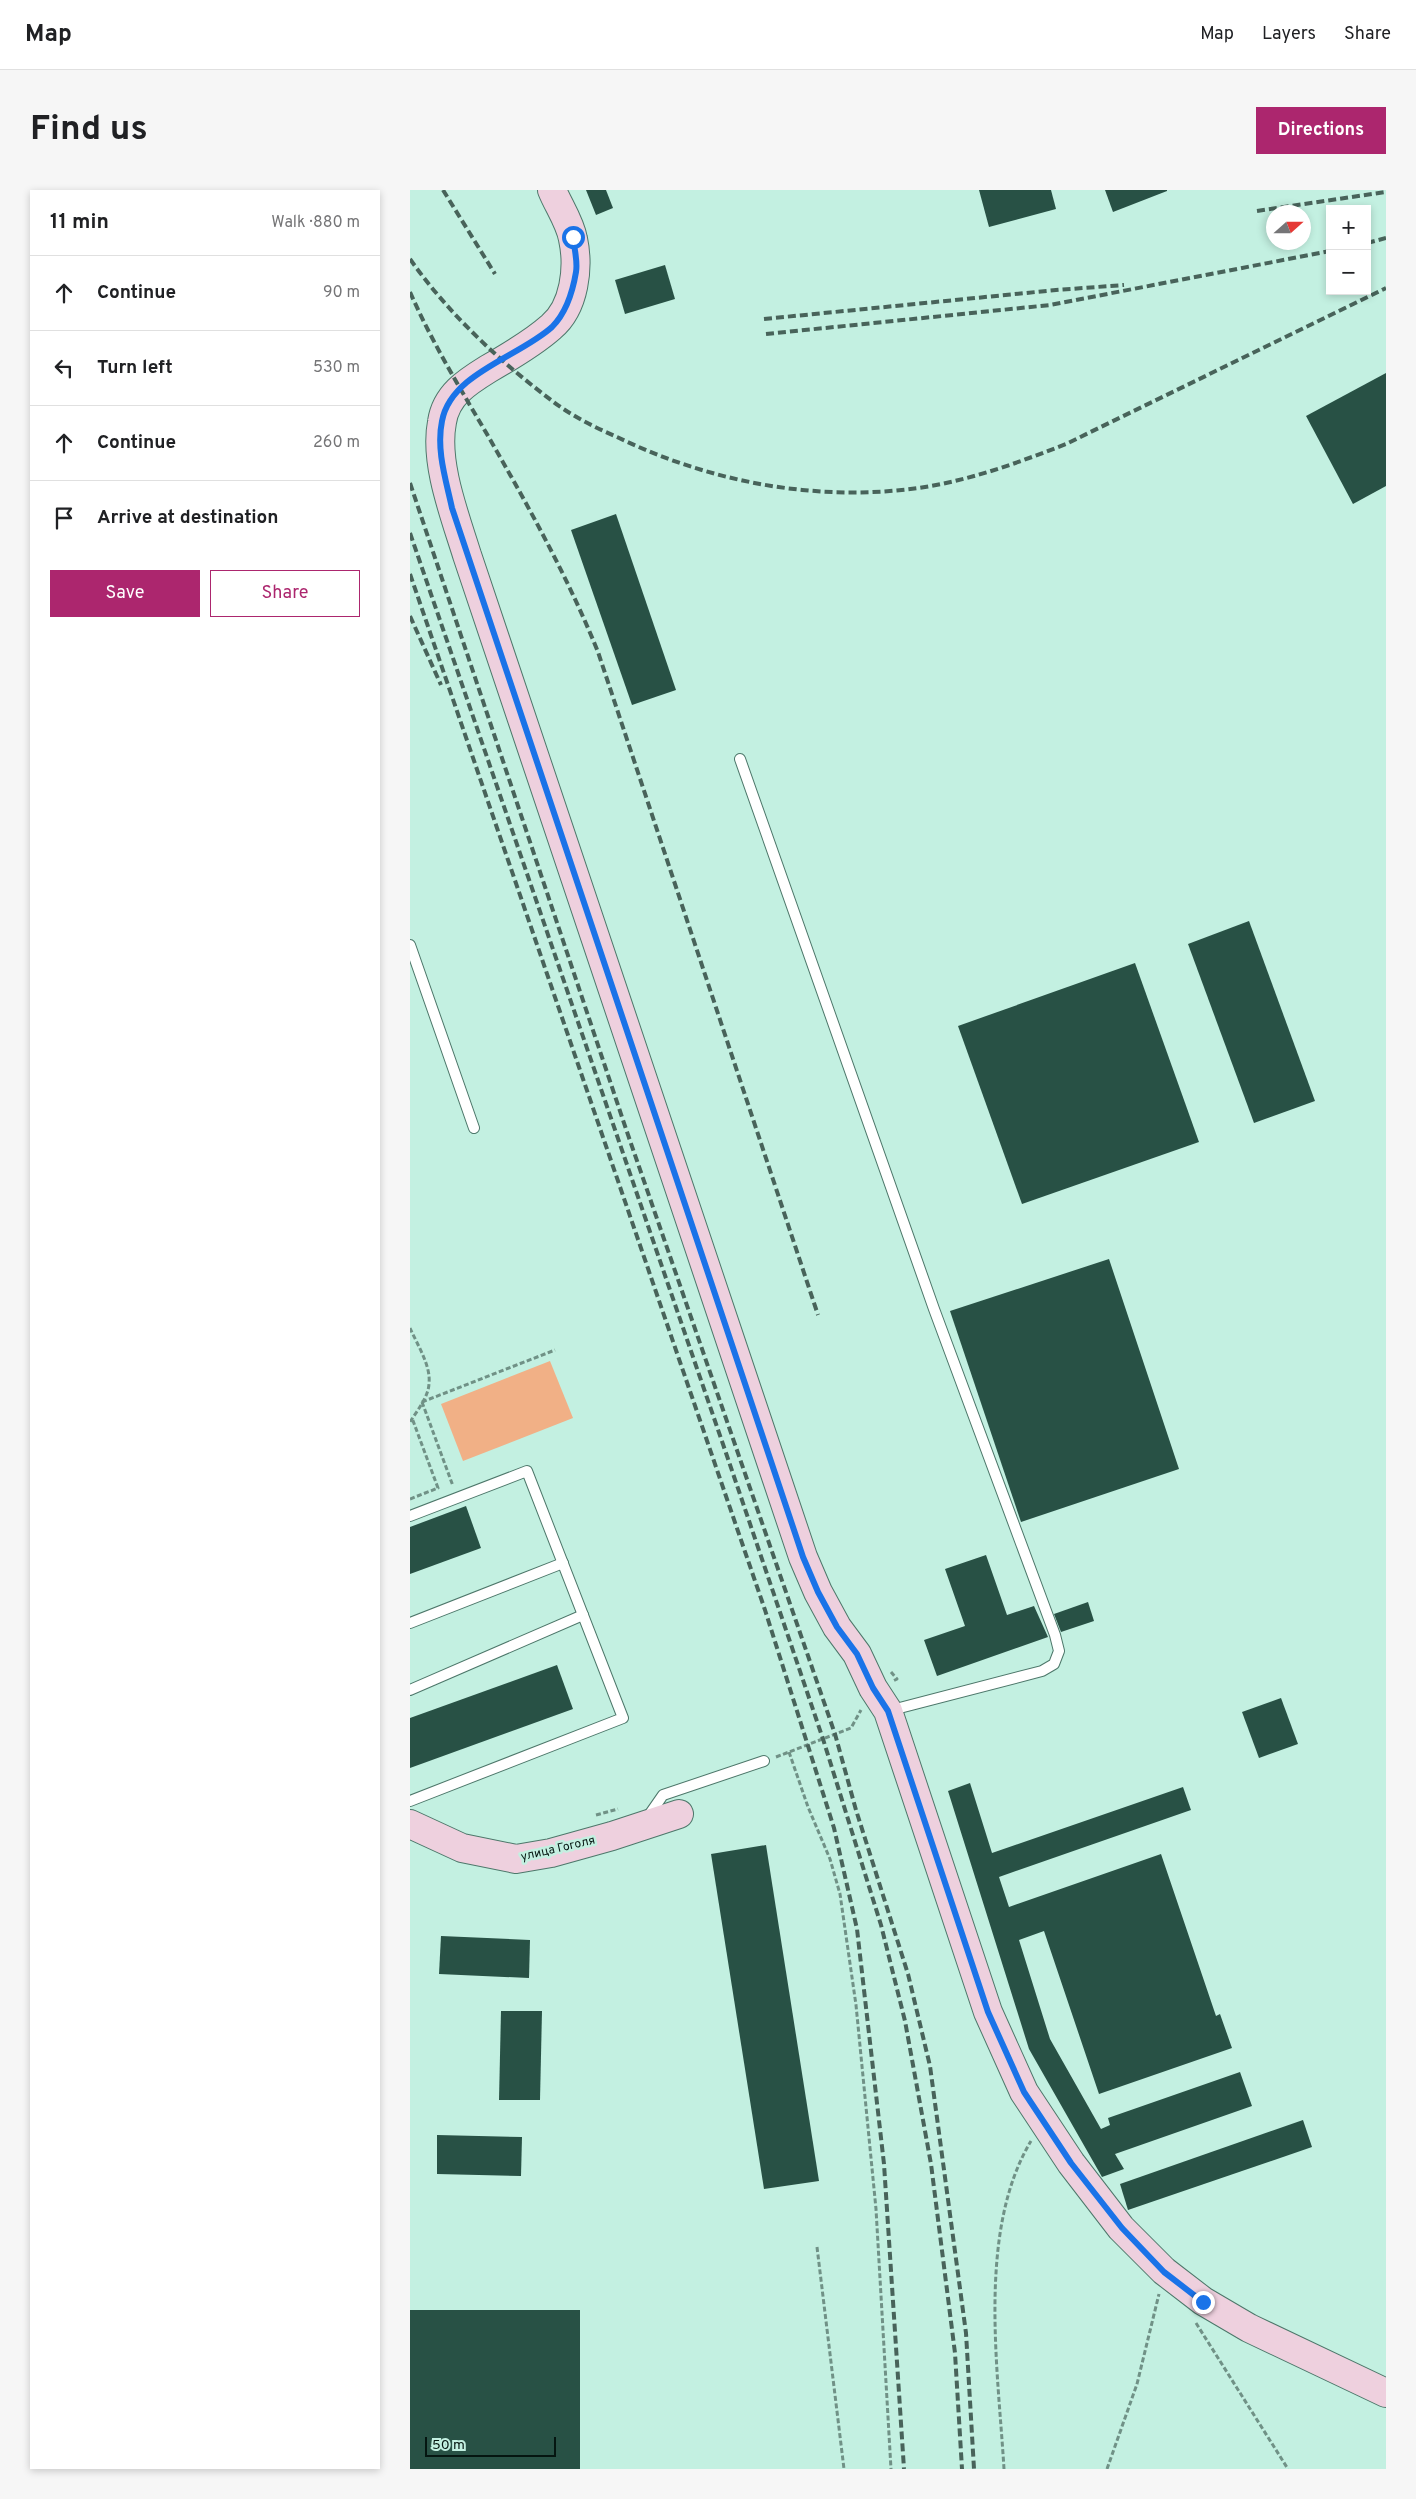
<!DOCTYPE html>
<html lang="en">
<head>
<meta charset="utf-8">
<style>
	:root { --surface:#fff; --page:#f6f6f6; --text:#202124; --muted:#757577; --line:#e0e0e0; --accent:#ac266e }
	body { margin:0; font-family:Overpass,sans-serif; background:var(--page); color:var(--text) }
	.controls { position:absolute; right:15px; top:15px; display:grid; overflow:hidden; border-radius:0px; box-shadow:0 2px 8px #0003 }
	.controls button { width:45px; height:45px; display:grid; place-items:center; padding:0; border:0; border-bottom:1px solid var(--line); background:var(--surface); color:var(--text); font:25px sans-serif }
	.compass { position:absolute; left:856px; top:15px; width:45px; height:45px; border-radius:50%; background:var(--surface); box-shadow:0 2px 8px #0003; rotate:69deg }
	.scale { position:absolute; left:15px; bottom:12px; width:131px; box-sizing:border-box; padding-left:5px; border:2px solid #051611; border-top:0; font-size:14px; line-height:18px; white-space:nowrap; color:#051611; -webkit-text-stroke:4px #c3f0e1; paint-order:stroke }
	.stop { position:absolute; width:15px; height:15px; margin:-11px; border:4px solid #1a73e8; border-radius:50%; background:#fff }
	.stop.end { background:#1a73e8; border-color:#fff; box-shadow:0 1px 5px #0008 }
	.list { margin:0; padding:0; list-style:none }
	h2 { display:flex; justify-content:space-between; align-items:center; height:65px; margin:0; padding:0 20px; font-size:21px }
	h2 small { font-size:16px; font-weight:400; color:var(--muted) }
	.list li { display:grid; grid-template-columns:32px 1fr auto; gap:15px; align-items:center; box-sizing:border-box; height:75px; padding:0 20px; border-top:1px solid var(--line) }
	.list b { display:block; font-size:19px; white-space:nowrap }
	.list em { font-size:16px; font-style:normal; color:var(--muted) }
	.actions { display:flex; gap:10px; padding:15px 20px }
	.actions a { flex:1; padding:11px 0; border:1px solid var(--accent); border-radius:0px; text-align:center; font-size:18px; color:var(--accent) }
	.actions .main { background:var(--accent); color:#fff }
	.icon { flex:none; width:28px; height:28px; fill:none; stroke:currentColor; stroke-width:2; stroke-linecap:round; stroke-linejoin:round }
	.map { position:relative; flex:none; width:976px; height:2279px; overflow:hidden; border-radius:0px }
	header { display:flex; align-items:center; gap:30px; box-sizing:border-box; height:70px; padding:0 25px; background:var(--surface); border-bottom:1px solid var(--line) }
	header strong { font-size:24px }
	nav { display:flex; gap:28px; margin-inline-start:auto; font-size:18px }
	.intro { display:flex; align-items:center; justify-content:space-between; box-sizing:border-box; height:120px; padding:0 30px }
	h1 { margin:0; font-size:35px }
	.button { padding:12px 22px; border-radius:0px; background:var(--accent); color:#fff; font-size:18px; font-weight:700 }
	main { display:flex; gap:30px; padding:0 30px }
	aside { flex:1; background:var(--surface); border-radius:0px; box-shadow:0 2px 8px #0003 }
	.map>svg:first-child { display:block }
	.green { fill:#f1b086 }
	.building { fill:#285145 }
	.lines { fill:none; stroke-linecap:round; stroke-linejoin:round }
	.lane-casing { stroke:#4d776a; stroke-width:12 }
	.secondary-casing { stroke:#4d776a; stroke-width:30 }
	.path { stroke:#709186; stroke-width:3; stroke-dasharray:5 2.5; stroke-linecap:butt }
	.lane { stroke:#fff; stroke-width:10 }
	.secondary { stroke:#eed0de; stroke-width:28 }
	.rail { stroke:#48635a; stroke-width:4; stroke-dasharray:8 4; stroke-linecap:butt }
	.route { stroke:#1a73e8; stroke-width:6 }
	.labels { text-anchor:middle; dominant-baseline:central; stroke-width:5; stroke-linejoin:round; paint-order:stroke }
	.street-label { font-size:12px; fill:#051611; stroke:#c3f0e1 }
</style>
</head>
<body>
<header>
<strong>Map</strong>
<nav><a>Map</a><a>Layers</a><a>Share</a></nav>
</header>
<div class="intro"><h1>Find us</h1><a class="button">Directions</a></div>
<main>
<aside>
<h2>11 min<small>Walk · 880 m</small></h2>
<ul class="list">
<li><svg class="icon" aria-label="ahead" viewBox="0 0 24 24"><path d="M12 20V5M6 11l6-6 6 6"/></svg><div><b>Continue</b></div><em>90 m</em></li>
<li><svg class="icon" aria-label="left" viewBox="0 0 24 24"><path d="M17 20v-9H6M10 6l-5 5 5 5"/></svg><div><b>Turn left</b></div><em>530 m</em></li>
<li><svg class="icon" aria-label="ahead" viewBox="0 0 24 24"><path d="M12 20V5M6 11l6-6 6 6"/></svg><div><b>Continue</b></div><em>260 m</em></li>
<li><svg class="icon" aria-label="arrive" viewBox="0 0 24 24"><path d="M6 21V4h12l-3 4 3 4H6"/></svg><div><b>Arrive at destination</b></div></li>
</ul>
<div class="actions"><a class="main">Save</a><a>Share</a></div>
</aside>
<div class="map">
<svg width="976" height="2279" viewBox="0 0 976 2279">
	<rect width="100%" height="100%" fill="#c3f0e1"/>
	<polygon class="green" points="140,1171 163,1228 53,1271 31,1214"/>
	<g class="building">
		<polygon points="176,0 196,0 203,18 186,25"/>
		<polygon points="569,0 641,0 646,19 579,37"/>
		<polygon points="695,0 757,0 757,1 703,22"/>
		<polygon points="255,75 265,109 215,124 205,90"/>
		<polygon points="976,183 976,296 943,314 896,226"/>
		<polygon points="206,324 266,500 222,515 161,340"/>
		<polygon points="839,731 905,911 844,933 778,754"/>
		<polygon points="725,773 789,952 612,1014 548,836"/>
		<polygon points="699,1069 769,1279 611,1332 540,1121"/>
		<polygon points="56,1316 71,1358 0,1384 0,1337"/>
		<polygon points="576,1365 597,1425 624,1416 638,1447 527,1486 514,1450 555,1436 535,1379"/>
		<polygon points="678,1412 684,1431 651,1442 644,1424"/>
		<polygon points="147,1475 163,1519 0,1578 0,1528"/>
		<polygon points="871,1508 888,1554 849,1568 832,1522"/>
		<polygon points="560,1593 582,1663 773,1597 781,1620 589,1687 599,1717 751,1664 806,1826 810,1824 822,1858 689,1904 634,1741 609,1750 640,1849 691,1939 700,1935 698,1928 830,1882 842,1916 705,1964 714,1979 692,1987 619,1859 538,1601"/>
		<polygon points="356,1655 409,1991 354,1999 301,1664"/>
		<polygon points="31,1746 120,1750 119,1788 29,1784"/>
		<polygon points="91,1821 132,1821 130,1910 89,1910"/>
		<polygon points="893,1930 902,1957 718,2020 710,1994"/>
		<polygon points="27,1945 112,1947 111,1986 27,1984"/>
		<rect x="0" y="2120" width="170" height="159"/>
	</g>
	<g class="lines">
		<g class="lane-casing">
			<g id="lane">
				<polyline points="330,569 524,1119 645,1445 649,1461 644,1474 632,1481 478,1521"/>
				<polyline points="0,755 64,938"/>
				<polyline points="0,1326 117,1281 213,1528 0,1611"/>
				<polyline points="0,1433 153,1373"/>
				<polyline points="0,1500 173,1425"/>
				<polyline points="237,1628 253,1605 354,1571"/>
			</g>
		</g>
		<g class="secondary-casing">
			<g id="secondary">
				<path d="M142,0C148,15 160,32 163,49C169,77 165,117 141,137C123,153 99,167 78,179C57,192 36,205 32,232C24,273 45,326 57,365L393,1367L408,1402L427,1437L447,1464L463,1498L478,1521L578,1822L614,1902L661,1973L711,2038L754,2081L793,2111L839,2138L976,2203"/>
				<polyline points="0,1634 52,1658 106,1669 141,1663 202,1646 269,1624"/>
			</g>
		</g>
		<g class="path">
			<path d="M0,1138C7,1154 21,1176 19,1193C19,1206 7,1221 0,1232"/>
			<polyline points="12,1212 145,1160"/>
			<polyline points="12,1212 43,1296"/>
			<polyline points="0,1309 28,1298 2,1228"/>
			<polyline points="481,1482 487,1489 483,1491"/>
			<polyline points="379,1562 398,1617 420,1669 430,1704 446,1815 466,2019 481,2279"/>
			<polyline points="366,1567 441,1538 451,1520"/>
			<polyline points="186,1625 208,1619"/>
			<polyline points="407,2057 434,2279"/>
			<polyline points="786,2133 878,2279"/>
			<path d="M594,2279C588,2178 567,2041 621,1951"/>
			<polyline points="697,2279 727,2194 749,2104"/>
		</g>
		<use href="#lane" class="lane"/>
		<use href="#secondary" class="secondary"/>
		<g class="rail">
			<polyline points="33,0 85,84"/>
			<polyline points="847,21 976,2"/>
			<polyline points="957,53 976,48"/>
			<path d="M0,69C38,123 88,170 141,210C160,225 184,237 207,247C302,293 410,313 515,297C564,289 610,272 656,254L976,98"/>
			<path d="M0,102C21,150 48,195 74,239C116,312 157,385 188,462L408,1125"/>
			<polyline points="354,129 646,100 714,95"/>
			<polyline points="356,144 640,115 920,61"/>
			<polyline points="0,293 216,939 425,1544 446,1620 498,1784 520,1876 556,2143 564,2279"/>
			<polyline points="0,343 316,1263 413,1549 471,1735 495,1831 521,1974 545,2163 552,2279"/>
			<polyline points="0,384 355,1420 424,1638 447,1739 474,1974 494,2279"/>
			<polyline points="0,426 31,495"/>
		</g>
	</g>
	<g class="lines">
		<path class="route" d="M163,47C164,58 168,71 166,82C163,100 156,123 142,137C109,167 41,183 32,231C26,260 36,290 42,318L393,1367L408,1402L427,1437L447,1464L463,1498L478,1521L578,1822L614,1902L661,1973L712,2038L754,2082L793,2112"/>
	</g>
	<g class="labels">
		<g class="street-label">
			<text transform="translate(148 1659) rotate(-13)">улица Гоголя</text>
		</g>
	</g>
</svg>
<div class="controls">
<button>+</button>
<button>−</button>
</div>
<svg class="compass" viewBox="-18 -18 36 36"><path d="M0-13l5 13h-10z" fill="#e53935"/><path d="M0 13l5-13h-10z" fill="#757577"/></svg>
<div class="scale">50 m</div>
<div class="stop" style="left:163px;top:47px"></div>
<div class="stop end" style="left:793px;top:2112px"></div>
</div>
</main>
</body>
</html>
